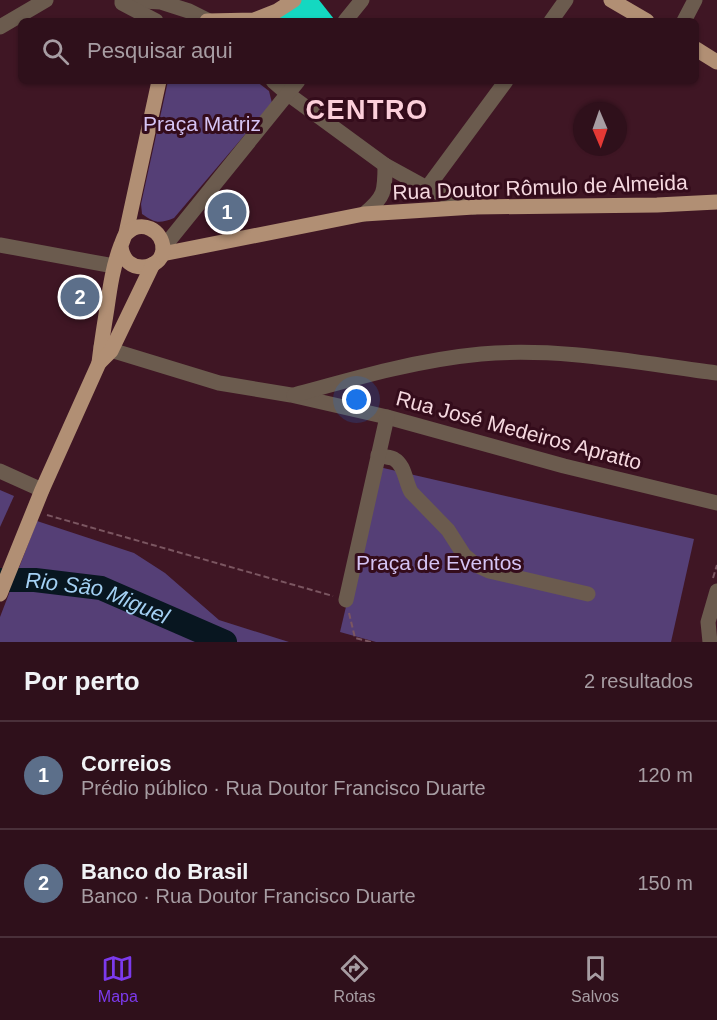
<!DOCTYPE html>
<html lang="pt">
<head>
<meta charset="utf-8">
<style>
	:root { --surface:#2f101b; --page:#3b1e28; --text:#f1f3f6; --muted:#a79da3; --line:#4a303a; --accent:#7c3aed }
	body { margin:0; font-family:Arial,sans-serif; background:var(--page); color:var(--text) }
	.compass { position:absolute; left:573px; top:102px; width:54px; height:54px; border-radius:50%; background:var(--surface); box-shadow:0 2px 4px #0004; rotate:178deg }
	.you { position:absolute; left:357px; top:400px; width:21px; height:21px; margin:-15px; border:4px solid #fff; border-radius:50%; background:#1a73e8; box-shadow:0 0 0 9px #1a73e833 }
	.badge { display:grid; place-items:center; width:39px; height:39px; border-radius:50%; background:var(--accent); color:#fff; font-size:20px; font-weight:700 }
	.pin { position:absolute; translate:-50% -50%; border:3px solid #fff; box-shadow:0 2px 6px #0006 }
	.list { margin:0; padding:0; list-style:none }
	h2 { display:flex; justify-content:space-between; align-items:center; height:78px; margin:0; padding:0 24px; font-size:26px }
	h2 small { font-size:20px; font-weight:400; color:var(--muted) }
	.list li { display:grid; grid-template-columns:39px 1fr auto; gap:18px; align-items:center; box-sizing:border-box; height:108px; padding:0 24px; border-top:2px solid var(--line) }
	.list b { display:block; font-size:22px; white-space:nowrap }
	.list p { margin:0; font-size:20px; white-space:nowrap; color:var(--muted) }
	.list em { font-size:20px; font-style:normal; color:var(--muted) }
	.icon { flex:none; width:33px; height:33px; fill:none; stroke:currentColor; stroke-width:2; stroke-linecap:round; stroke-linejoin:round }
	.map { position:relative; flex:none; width:717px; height:642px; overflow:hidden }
	.search { position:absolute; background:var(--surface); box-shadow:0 2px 4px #0004; left:18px; right:18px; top:18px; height:66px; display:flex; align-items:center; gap:15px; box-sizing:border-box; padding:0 21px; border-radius:9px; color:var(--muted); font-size:22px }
	.sheet { height:294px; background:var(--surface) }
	nav { display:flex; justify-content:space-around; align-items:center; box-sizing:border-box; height:84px; border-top:2px solid var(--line); background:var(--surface); font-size:16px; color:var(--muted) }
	nav a { display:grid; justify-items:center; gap:3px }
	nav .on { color:var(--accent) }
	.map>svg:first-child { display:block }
	.green { fill:#553f76 }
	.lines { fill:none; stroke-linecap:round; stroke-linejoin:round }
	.river { stroke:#081620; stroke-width:24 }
	.building { fill:#14d8c1 }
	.path { stroke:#7b5661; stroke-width:2; stroke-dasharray:6 3; stroke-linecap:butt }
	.minor { stroke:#6b5b4e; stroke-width:15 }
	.major { stroke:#b18f74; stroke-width:15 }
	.labels { text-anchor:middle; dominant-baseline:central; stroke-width:6; stroke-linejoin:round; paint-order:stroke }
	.park-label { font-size:21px; fill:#d5c4f4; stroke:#340c1b }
	.street-label { font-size:21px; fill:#f5d8df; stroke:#340c1b }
	.water-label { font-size:22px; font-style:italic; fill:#a3d0f3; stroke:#340c1b }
	.district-label { font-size:27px; font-weight:bold; letter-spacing:1.5px; fill:#fccfda; stroke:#340c1b }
</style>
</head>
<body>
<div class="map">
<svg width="717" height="642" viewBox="0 0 717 642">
	<rect width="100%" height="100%" fill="#3f1624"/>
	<g class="green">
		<path d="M168,81H256L269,91L272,103L174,218C159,224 155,223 142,214L141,204Z"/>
		<polygon points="379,467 694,539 671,642 376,642 340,632"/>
		<polygon points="0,490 14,496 0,527"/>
		<polygon points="37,521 134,553 165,573 219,620 289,642 0,642 0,617"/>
	</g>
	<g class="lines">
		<path class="river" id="s1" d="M0,580H35L101,588L225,642"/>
	</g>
	<polygon class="building" points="297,0 319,0 334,19 331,21 264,21"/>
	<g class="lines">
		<g class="path">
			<polyline points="47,515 333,596"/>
			<polyline points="713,578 717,565"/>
			<polyline points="349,613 355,638 371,642"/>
		</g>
		<g class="minor">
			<polyline points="122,0 161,2 189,11 209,21"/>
			<polyline points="122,3 156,21"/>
			<polyline points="345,21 362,0"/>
			<polyline points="551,21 566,0"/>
			<polyline points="684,21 695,0"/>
			<polyline points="0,27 46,0"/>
			<polyline points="273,81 288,94 385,165 427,188 474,207"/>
			<polyline points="427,188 506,81"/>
			<path d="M364,214C385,197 385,191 385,165"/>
			<polyline points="0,245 114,266"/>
			<polyline points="163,248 298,81"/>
			<polyline points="101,347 219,383 291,395 387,417 564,466 717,503"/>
			<path d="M294,395C355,378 417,360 481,354C559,347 639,363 717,373"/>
			<path d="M378,455C383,457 390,457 394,459C405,465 405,481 411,492L448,530L464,555L476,565L489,571L588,594"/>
			<polyline points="0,471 42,490"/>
			<polyline points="346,600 387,417"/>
			<polyline points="710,642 708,622 717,591"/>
		</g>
		<g class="major">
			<polyline points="611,0 647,21"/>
			<polyline points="207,21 254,20 277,11 294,0"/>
			<polyline points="696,49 717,62"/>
			<polyline points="126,233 159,81"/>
			<polyline points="162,254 364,214 474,207 657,205 717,202"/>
			<path d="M99,363C101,345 104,327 107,308C110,287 113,266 121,245C123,241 124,235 127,233C141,219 163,230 163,249C163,270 124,277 121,246"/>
			<polyline points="0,594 42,490 99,363 111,351 153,264"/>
		</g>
	</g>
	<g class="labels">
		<g class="park-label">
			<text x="202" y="123">Praça Matriz</text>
			<text x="439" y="562">Praça de Eventos</text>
		</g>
		<g class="street-label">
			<text transform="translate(540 187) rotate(-2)">Rua Doutor Rômulo de Almeida</text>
			<text transform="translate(519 430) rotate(15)">Rua José Medeiros Apratto</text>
		</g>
		<g class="water-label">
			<text stroke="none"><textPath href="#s1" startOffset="100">Rio São Miguel</textPath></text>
		</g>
		<g class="district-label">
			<text x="367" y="110">CENTRO</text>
		</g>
	</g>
</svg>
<svg class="compass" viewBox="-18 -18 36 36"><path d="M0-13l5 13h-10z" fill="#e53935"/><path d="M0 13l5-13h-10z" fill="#a79da3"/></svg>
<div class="you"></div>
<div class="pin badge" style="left:227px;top:212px;background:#5c6f8a">1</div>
<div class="pin badge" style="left:80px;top:297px;background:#5c6f8a">2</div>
<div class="search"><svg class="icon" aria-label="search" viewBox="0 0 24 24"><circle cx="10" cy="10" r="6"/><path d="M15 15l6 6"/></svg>Pesquisar aqui</div>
</div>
<section class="sheet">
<h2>Por perto<small>2 resultados</small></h2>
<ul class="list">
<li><span class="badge" style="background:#5c6f8a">1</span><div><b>Correios</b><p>Prédio público · Rua Doutor Francisco Duarte</p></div><em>120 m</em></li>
<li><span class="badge" style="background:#5c6f8a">2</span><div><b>Banco do Brasil</b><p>Banco · Rua Doutor Francisco Duarte</p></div><em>150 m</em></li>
</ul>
</section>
<nav>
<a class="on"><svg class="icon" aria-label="map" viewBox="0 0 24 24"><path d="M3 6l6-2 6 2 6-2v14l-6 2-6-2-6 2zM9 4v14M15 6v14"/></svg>Mapa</a>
<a><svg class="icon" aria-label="directions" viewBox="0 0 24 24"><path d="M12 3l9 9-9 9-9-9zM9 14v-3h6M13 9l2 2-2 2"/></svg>Rotas</a>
<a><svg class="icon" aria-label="saved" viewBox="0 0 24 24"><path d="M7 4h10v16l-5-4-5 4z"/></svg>Salvos</a>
</nav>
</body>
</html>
